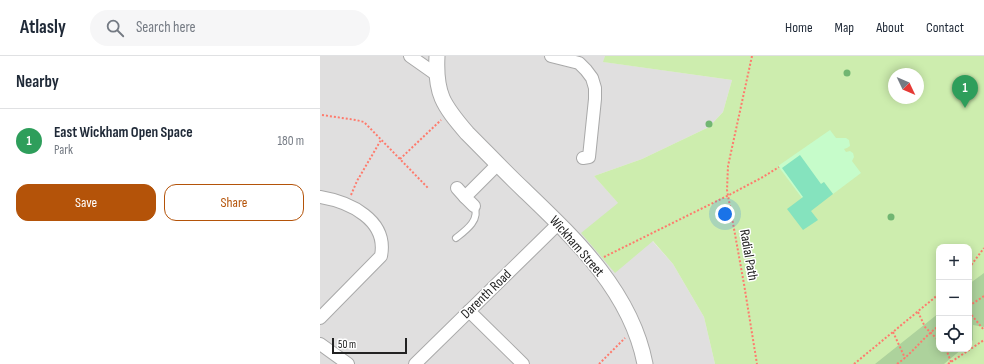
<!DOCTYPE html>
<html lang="en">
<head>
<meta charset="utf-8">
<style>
	:root { --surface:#fff; --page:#f6f6f7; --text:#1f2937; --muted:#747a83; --line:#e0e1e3; --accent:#b45309 }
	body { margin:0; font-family:"Sofia Sans Condensed",sans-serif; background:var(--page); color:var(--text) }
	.controls { position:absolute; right:12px; bottom:12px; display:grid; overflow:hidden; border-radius:8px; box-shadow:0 2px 10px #0003 }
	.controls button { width:36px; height:36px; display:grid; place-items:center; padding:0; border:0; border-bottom:1px solid var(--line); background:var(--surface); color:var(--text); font:20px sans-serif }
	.compass { position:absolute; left:568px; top:12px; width:36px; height:36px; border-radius:50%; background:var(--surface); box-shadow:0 2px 10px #0003; rotate:134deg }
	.scale { position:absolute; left:12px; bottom:10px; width:75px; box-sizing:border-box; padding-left:4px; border:2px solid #222; border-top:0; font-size:11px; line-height:14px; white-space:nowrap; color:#222; -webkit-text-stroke:3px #fff; paint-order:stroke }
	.you { position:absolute; left:405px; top:158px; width:14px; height:14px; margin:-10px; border:3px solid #fff; border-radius:50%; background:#1a73e8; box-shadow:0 0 0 6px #1a73e833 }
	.badge { display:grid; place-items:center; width:26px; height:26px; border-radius:50%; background:var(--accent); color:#fff; font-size:13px; font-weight:700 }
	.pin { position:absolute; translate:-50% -33px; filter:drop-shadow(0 1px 2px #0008) }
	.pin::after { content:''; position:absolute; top:21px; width:14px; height:12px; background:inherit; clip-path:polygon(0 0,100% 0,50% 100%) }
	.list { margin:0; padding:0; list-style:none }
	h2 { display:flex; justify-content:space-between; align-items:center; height:52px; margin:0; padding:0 16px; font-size:17px }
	h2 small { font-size:13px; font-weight:400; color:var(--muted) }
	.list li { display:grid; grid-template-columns:26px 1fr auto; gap:12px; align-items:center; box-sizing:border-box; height:64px; padding:0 16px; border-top:1px solid var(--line) }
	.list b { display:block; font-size:15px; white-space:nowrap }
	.list p { margin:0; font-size:13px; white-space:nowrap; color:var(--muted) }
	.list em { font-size:13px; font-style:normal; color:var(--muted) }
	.actions { display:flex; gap:8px; padding:12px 16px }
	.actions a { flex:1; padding:9px 0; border:1px solid var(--accent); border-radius:12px; text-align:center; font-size:14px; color:var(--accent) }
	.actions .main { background:var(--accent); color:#fff }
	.icon { flex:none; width:22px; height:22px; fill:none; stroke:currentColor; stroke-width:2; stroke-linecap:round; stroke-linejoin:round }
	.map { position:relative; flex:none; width:664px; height:308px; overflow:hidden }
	header { display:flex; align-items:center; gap:24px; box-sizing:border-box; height:56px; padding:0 20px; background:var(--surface); border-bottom:1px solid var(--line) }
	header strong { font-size:19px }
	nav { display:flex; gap:22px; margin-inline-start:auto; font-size:14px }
	.search { width:280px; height:36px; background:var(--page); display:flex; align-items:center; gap:10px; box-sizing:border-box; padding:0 14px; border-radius:22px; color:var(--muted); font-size:15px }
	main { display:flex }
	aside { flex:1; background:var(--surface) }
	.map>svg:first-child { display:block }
	.residential { fill:#e0dfdf }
	.grass { fill:#cdedae; fill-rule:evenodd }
	.forest { fill:#add29c }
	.park { fill:#c6fcca }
	.pitch { fill:#85e3be }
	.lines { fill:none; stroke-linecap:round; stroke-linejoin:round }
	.service-casing { stroke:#a9a9a9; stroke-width:8 }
	.minor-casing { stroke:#a9a9a9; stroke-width:14 }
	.tertiary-casing { stroke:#a9a9a9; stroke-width:17 }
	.path { stroke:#fe7b6d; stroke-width:2; stroke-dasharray:2 2; stroke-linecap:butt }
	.service { stroke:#fff; stroke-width:6 }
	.minor { stroke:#fff; stroke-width:12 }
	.tertiary { stroke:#fff; stroke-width:15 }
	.tree { fill:#71b672 }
	.labels { text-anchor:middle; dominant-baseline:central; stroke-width:3; stroke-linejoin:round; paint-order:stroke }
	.street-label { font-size:14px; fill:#222; stroke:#fff }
</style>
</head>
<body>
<header>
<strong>Atlasly</strong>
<div class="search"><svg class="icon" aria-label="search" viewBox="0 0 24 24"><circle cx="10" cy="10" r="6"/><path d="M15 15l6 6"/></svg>Search here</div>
<nav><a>Home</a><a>Map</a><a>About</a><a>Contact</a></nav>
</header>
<main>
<aside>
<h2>Nearby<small></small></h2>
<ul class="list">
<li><span class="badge" style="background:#2e9e5b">1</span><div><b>East Wickham Open Space</b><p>Park</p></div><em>180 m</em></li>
</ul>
<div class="actions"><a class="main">Save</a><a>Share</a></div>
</aside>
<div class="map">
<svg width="664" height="308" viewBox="0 0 664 308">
	<rect width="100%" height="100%" fill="#f2efe8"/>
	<polygon class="residential" points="0,0 285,0 284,6 412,24 403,56 389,71 322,103 274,120 353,208 384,261 395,308 0,308"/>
	<path class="grass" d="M285,0H664V308H395L384,261L353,208L333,185L295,217L261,177L298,147L274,120L322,103L389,71L403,56L412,24L283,6ZM574,18H598V42H574ZM619,191H649V293H619Z"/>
	<g class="forest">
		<polygon points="664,217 664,271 653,269 653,284 649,287 649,228"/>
		<polygon points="619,257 619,293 642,293 624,308 555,308"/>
	</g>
	<polygon class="park" points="510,74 516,82 526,82 529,84 530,90 527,92 524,93 526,96 530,95 533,97 534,101 532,105 541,117 513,138 504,126 482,142 458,110"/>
	<polygon class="pitch" points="480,99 501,128 504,126 513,138 491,155 498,164 483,174 467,153 483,141 462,112"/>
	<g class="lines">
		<g class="service-casing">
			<path id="service" d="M136,182C145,175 161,164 154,150"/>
		</g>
		<g class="minor-casing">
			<g id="minor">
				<polyline points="90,0 117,19"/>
				<polyline points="231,0 259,7 266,14 272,22 275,32 275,43 269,101 263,102"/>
				<polyline points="137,132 145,141"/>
				<path d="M0,141C30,146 68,164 61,200L0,262"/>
				<polyline points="154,150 145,141 178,108"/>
				<polyline points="149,255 203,308"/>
				<polyline points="0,288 28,308"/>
				<polyline points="95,308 238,168"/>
			</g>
		</g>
		<g class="tertiary-casing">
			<path id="tertiary" d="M117,0C115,38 123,49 147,77C166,96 184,115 203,133C254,182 311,235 325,308"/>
		</g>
		<g class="path">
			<polyline points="432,0 408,110 407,134 424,228 437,308"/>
			<polyline points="2,59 36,64 44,66 108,132"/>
			<polyline points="80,103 121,64"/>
			<polyline points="31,139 37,125 61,84"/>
			<polyline points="284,201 409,139 443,121 459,111"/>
			<polyline points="649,212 664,192"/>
			<polyline points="649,250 664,240"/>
			<polyline points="598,256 605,271 619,285"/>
			<polyline points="649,256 664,274"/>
			<polyline points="573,276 585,302"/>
			<polyline points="626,293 631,306"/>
			<polyline points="279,308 305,282"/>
			<polyline points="534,308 619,238"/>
			<path d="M577,308C594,296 603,281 619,270"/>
			<polyline points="628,308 664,284"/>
		</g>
		<use href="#service" class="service"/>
		<use href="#minor" class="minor"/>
		<use href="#tertiary" class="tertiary"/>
	</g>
	<g class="tree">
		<circle cx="527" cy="17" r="3.5"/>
		<circle cx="389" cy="68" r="3.5"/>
		<circle cx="571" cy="161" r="3.5"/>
	</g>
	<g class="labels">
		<g class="street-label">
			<text transform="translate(257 190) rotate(49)">Wickham Street</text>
			<text transform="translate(429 199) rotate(80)">Radial Path</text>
			<text transform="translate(166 238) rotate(-44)">Darenth Road</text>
		</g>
	</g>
</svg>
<div class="controls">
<button>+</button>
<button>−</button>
<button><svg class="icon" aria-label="locate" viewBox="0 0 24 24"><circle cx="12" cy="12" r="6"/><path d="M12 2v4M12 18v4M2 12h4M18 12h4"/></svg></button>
</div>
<svg class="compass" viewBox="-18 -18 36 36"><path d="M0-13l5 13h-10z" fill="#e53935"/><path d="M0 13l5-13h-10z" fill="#747a83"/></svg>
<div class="scale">50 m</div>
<div class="you"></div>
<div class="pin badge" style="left:645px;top:52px;background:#2e9e5b">1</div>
</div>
</main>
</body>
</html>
